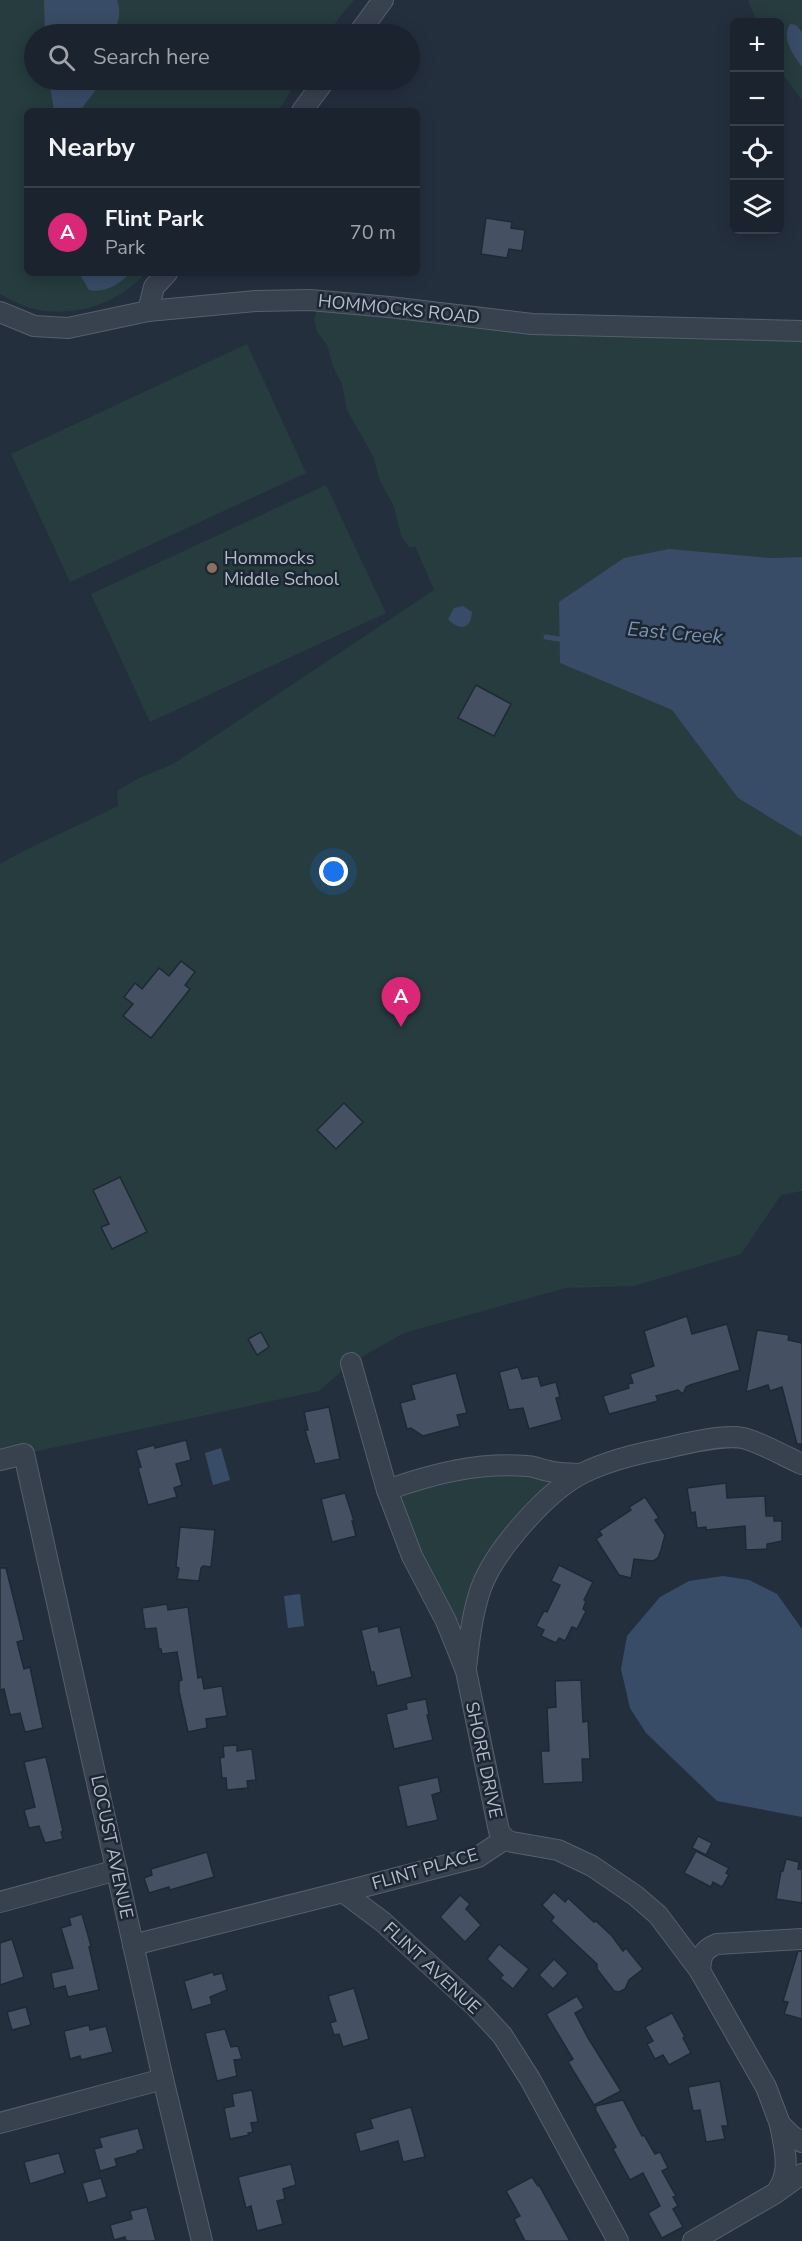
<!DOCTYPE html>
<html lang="en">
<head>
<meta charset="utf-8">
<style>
	:root { --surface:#1b232e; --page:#282f3a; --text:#f1f3f6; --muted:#a0a4aa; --line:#39404a; --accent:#db2777 }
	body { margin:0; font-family:"Nunito Sans",sans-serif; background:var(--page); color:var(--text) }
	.controls { position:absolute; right:18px; top:18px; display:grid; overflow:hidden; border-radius:9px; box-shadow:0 3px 15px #0003 }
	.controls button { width:54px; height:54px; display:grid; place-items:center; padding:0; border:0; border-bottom:2px solid var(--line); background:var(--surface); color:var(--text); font:30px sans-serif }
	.you { position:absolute; left:334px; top:872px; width:21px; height:21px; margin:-15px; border:4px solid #fff; border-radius:50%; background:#1a73e8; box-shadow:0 0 0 9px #1a73e833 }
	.badge { display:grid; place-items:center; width:39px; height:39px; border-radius:50%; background:var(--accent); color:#fff; font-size:20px; font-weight:700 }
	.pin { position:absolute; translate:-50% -50px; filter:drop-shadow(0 2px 3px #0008) }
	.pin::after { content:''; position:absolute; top:32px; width:21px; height:18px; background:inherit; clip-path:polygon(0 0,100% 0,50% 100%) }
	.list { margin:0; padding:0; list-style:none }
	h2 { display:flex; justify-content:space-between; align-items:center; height:78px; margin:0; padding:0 24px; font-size:26px }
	h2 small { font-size:20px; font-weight:400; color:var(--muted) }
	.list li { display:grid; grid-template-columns:39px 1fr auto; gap:18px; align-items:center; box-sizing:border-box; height:90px; padding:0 24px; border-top:2px solid var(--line) }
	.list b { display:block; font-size:22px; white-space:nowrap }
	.list p { margin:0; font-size:20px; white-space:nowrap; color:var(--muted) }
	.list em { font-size:20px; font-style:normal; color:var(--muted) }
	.icon { flex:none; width:33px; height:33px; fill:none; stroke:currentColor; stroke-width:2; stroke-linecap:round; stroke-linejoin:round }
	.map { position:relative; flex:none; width:802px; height:2241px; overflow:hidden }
	.search { position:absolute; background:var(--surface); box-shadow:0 3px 15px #0003; left:24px; top:24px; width:396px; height:66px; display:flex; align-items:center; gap:15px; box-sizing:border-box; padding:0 21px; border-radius:33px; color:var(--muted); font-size:22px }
	.panel { position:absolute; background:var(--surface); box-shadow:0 3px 15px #0003; left:24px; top:108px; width:396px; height:168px; border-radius:9px }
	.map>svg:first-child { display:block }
	.green { fill:#263c3f }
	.water { fill:#394c67 }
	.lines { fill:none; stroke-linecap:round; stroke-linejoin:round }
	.stream { stroke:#394c67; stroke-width:5 }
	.building { fill:#455162; stroke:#1f2835; stroke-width:1.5 }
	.minor-casing { stroke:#565f6c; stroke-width:22 }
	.minor { stroke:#38414e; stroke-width:20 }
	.education-dot { fill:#8d6e63; stroke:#1d2633; stroke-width:2 }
	.labels { text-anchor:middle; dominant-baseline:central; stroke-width:5; stroke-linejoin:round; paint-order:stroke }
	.street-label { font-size:18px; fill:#b4bcc9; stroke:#1d2633 }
	.poi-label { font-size:18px; fill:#b4bcc9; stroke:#1d2633; text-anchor:start }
	.water-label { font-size:20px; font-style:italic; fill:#7c92b1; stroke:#1d2633 }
</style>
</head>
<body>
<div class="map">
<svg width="802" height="2241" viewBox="0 0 802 2241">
	<rect width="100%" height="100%" fill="#242f3e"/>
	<g class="green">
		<path d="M0,0H354L341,15L328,34H34V80H298L278,111H27V273H146C116,305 73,319 30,308C20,305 10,299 0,294Z"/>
		<polygon points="748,0 802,0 802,100 780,71 780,22 757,22"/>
		<path d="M317,311L802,337V557L771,558L560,663L672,710L738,798L802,837V1191L781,1195L741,1254L634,1286L566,1288L404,1333L351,1363L319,1391L0,1459V864C38,842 79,826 118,806L117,791L139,778L173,764L434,590L415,546L412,548L408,546L401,535L394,507L380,481L373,456L347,410L342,384L333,366L327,345L317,332L314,319Z"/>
		<polygon points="247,344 306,473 70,582 11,454"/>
		<polygon points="326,485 386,613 150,722 91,594"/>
		<path d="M481,1469L554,1478L476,1582L460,1624C442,1598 397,1526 399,1495Z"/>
	</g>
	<g class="water">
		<path d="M44,0H117C122,12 118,22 114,34H45Z"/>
		<path d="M790,24L796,25L802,32V67C793,54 781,39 790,24Z"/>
		<path d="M49,80H100C97,94 85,100 81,111H54Z"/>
		<path d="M79,273H130C119,285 105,293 89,290Z"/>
		<polygon points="669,549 771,558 802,557 802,837 738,798 672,710 560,663 559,602 624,558"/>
		<path d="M463,606L472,612C471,630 459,631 448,619L454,608Z"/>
		<polygon points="221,1448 230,1480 213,1485 205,1453"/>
		<polygon points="723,1576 749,1580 777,1594 802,1629 802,1817 717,1801 646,1733 630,1708 621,1669 627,1636 660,1597 689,1581"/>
		<polygon points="300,1594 304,1626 288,1628 284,1596"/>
	</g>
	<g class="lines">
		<polyline class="stream" points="546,637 565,640"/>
	</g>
	<g class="building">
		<polygon points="486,218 512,222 511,228 525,230 522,251 509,249 507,258 481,254"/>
		<polygon points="476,685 511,704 494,736 458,718"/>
		<polygon points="181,961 195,972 185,985 190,989 151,1038 123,1016 133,1004 124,997 135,983 142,989 159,968 169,976"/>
		<polygon points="344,1103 363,1122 336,1149 317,1130"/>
		<polygon points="120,1177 147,1232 112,1249 101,1227 109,1224 93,1190"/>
		<polygon points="687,1316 692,1334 727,1324 740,1370 690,1385 686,1387 683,1394 678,1390 656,1396 658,1401 609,1414 603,1396 629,1388 628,1384 633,1383 630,1374 654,1366 644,1331"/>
		<polygon points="757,1330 789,1335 788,1340 802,1343 802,1444 797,1444 782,1387 770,1391 768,1385 746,1392"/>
		<polygon points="261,1332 269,1347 257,1355 248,1339"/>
		<polygon points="518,1367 522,1379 538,1376 541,1386 556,1382 560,1397 556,1398 562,1420 529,1429 523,1408 509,1410 499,1372"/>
		<polygon points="456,1373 467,1413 457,1415 460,1426 423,1436 411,1428 407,1429 400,1403 415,1399 411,1385"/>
		<polygon points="329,1407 340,1459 315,1464 305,1430 308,1430 304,1412"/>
		<polygon points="186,1440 191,1460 176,1464 182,1485 174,1488 177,1497 148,1505 138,1468 141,1467 136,1450 154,1445 155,1448"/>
		<polygon points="726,1483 727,1498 765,1496 766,1516 774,1516 774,1521 782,1521 782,1541 767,1544 767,1549 746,1550 745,1526 706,1530 706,1527 697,1528 695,1512 691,1513 687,1488"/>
		<polygon points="345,1493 354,1521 352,1521 356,1536 332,1542 321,1499"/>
		<polygon points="645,1497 659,1518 655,1520 665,1535 661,1550 658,1558 653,1561 634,1559 631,1578 619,1575 596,1539 602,1535 599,1531 631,1510 629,1507"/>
		<polygon points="180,1527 215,1530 211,1567 203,1566 201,1568 199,1581 177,1579 179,1568 176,1567"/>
		<polygon points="559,1565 593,1582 584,1600 586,1601 583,1609 586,1611 577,1629 572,1627 565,1641 559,1638 556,1643 541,1636 544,1630 536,1626 544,1611 547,1612 560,1585 551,1581"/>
		<polygon points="0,1568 6,1568 24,1640 17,1642 24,1669 30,1667 43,1728 25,1732 20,1713 10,1715 4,1689 0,1690"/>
		<polygon points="167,1604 168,1610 188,1607 198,1678 202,1677 204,1689 222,1686 227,1716 206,1719 207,1728 188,1732 179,1691 179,1681 182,1680 177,1652 162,1654 161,1649 159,1649 156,1628 145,1629 142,1608"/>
		<polygon points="378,1626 379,1632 400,1627 412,1677 377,1686 374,1672 371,1672 361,1630"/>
		<polygon points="581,1680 583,1722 588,1721 590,1759 582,1759 583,1782 543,1784 541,1751 549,1751 547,1708 556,1707 555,1681"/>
		<polygon points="426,1699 429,1715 427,1715 433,1740 394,1749 386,1714 407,1709 406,1703"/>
		<polygon points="237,1745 237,1751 252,1749 256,1780 247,1781 248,1788 227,1790 226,1778 222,1778 220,1758 224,1757 223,1746"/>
		<polygon points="46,1757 63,1831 61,1832 63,1839 45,1843 39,1826 29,1828 24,1810 35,1807 24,1762"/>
		<polygon points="438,1777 441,1792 432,1795 438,1820 407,1827 398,1786"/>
		<polygon points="698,1836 712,1843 706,1855 692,1848"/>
		<polygon points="696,1851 729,1868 726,1873 729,1875 722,1887 713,1882 711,1887 684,1873"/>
		<polygon points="207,1852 214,1877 170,1890 169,1887 149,1893 144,1878 152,1875 151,1869"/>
		<polygon points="786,1859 799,1862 798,1869 802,1869 802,1903 776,1899 781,1871 783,1871"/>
		<polygon points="554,1892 565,1902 568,1898 594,1922 596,1921 612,1936 623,1951 626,1948 643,1969 629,1980 625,1989 619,1992 614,1991 597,1969 597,1964 551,1921 554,1917 542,1905"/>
		<polygon points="460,1895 470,1904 466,1909 481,1925 465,1942 440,1917"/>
		<polygon points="82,1914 91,1946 89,1947 99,1990 68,1997 65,1986 54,1989 51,1973 73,1968 61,1928 71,1925 69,1918"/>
		<polygon points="12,1939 24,1977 0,1985 0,1943"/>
		<polygon points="499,1944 529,1969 513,1989 500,1978 503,1975 487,1959"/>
		<polygon points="798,1951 802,1951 802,2019 784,2014 788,2002 783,2001"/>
		<polygon points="554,1959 568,1973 553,1989 539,1975"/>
		<polygon points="213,1972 214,1975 222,1973 227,1990 210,1997 212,2004 192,2010 184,1981"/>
		<polygon points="354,1988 369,2039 343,2047 339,2034 334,2035 330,2023 336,2021 328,1996"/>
		<polygon points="577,1996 584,2008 575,2013 588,2038 621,2091 594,2105 568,2062 573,2059 546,2014"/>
		<polygon points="26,2007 31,2025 12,2030 7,2012"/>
		<polygon points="672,2013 685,2037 683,2038 691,2053 669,2065 663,2055 655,2059 647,2044 653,2041 645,2027"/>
		<polygon points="89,2025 90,2030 106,2026 113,2052 81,2060 80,2056 70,2059 64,2031"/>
		<polygon points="225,2029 231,2047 238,2046 242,2059 234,2060 237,2076 217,2081 205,2033"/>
		<polygon points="720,2081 728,2126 722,2126 725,2139 706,2142 700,2110 693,2111 688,2087"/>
		<polygon points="252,2090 258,2122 251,2123 253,2132 248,2133 249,2135 230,2139 224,2108 234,2106 232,2094"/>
		<polygon points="623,2100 642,2136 644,2135 655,2154 660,2152 668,2168 662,2171 676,2196 673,2197 678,2206 673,2209 683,2227 662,2238 648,2213 660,2206 643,2173 630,2180 613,2149 616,2147 595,2109 596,2108 595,2106"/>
		<polygon points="411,2107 425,2157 403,2162 398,2141 360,2152 355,2133 373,2128 370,2119"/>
		<polygon points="138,2128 144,2149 137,2151 137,2153 115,2159 117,2166 100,2171 94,2149 102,2147 99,2138"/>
		<polygon points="59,2153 65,2173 30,2184 24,2162"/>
		<polygon points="291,2164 296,2185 283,2189 285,2199 277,2201 283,2224 257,2231 251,2206 246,2208 238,2177"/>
		<polygon points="532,2177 538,2186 539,2185 570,2241 525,2241 514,2219 520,2216 506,2191"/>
		<polygon points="101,2178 107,2197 88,2203 82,2183"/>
		<polygon points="147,2207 156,2241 126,2241 125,2237 114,2240 110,2225 132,2219 130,2211"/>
	</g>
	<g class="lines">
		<g class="minor-casing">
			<g id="minor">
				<polyline points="358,34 383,0"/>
				<polyline points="302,111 325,80"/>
				<polyline points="148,311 154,287 167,273"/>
				<polyline points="0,312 34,326 68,328 148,311 256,301 310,300 389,307 532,324 802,331"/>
				<polyline points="351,1363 387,1490 412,1556 446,1621 466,1671 499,1831 505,1839 512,1842 558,1850 592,1866 636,1896 658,1915 700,1971 766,2087 780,2124 792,2136 802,2142"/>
				<polyline points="0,1460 24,1454 163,2079 202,2241"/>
				<path d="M387,1490C432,1474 478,1462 527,1466C534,1466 542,1470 549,1471C559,1474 571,1473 581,1474"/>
				<path d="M466,1668C469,1641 472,1614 481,1588C495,1550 547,1491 583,1473C608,1461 635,1454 662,1449C683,1444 722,1434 743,1438C760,1442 786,1457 802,1464"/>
				<polyline points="343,1892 478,1857 505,1839"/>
				<polyline points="0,1902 117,1870"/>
				<polyline points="133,1945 343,1892 383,1922 476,2007 502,2035 530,2079 618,2241"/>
				<path d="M700,1971C701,1956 702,1950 717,1944L802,1939"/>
				<polyline points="0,2123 163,2079"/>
				<path d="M777,2191C792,2171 784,2147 780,2124"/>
				<polyline points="693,2241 774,2194 802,2174"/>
			</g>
		</g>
		<use href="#minor" class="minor"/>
	</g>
	<circle class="education-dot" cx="212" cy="568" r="6"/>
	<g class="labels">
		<g class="street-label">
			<text transform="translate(399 309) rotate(6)">HOMMOCKS ROAD</text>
			<text transform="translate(484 1760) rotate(78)">SHORE DRIVE</text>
			<text transform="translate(112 1847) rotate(78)">LOCUST AVENUE</text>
			<text transform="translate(425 1869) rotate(-16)">FLINT PLACE</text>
			<text transform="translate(432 1968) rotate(43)">FLINT AVENUE</text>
		</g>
		<g class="poi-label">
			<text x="224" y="558">Hommocks<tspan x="224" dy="21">Middle School</tspan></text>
		</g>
		<g class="water-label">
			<text transform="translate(675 633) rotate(5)">East Creek</text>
		</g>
	</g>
</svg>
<div class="controls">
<button>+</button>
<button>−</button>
<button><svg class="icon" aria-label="locate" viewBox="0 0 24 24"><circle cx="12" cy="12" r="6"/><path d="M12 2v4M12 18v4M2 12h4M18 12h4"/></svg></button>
<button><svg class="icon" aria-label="layers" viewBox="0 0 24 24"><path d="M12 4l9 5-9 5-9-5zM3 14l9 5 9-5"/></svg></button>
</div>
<div class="you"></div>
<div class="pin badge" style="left:401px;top:1027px">A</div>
<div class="search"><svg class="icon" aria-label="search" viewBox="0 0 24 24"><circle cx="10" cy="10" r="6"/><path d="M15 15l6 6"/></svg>Search here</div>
<section class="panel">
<h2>Nearby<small></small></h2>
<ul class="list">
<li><span class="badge">A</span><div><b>Flint Park</b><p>Park</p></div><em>70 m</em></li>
</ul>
</section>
</div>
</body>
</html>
